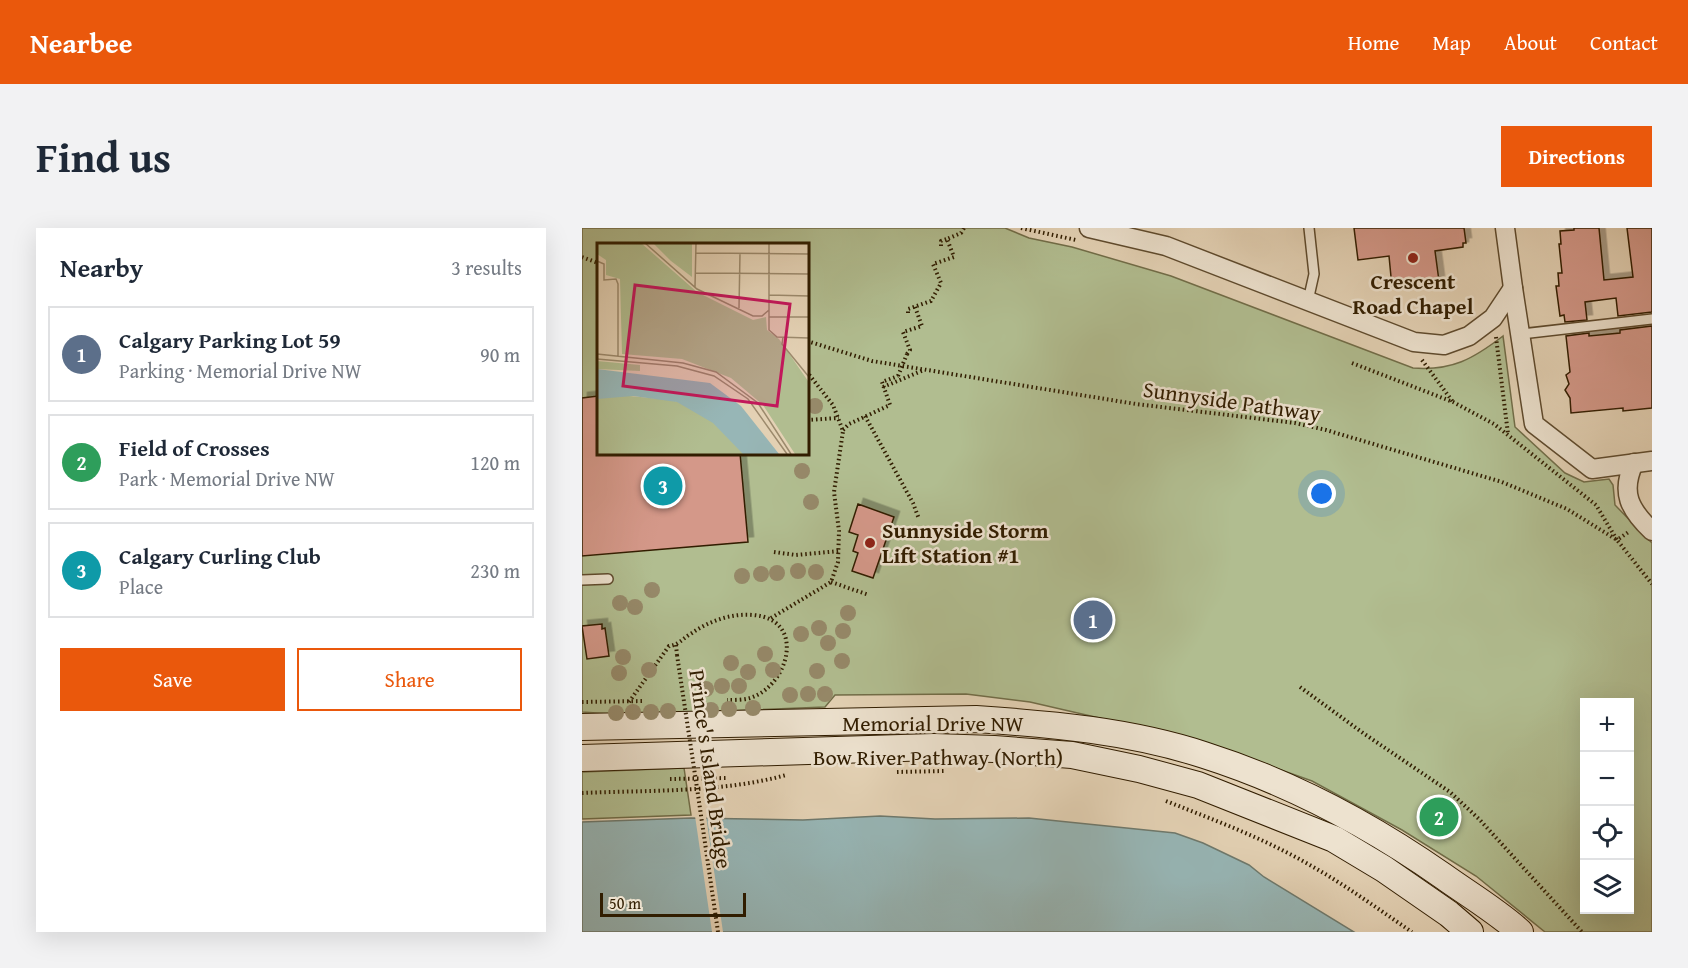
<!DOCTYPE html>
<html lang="en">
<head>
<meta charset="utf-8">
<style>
	:root { --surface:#fff; --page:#f2f2f3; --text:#1f2937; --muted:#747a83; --line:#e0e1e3; --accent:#ea580c }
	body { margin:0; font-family:"Gentium Book Plus",serif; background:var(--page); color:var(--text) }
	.controls { position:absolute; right:18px; bottom:18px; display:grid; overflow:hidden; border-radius:0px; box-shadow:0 6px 24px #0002 }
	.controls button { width:54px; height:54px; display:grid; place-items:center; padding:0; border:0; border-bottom:2px solid var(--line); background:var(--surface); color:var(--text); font:30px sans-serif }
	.scale { position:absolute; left:18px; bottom:15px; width:146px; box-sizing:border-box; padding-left:6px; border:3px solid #311d00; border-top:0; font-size:16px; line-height:21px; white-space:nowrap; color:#311d00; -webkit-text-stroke:4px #ede2cf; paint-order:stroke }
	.you { position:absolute; left:740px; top:266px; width:21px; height:21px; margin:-15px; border:4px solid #fff; border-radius:50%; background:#1a73e8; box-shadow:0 0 0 9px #1a73e833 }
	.badge { display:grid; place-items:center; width:39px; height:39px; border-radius:50%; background:var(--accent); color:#fff; font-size:20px; font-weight:700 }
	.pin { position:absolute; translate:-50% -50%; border:3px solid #fff; box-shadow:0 2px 6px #0006 }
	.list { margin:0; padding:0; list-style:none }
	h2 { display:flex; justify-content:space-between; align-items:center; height:78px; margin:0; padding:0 24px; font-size:26px }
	h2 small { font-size:20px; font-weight:400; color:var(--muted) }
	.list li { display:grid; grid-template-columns:39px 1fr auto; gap:18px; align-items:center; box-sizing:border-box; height:96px; margin:0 12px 12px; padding:0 12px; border:2px solid var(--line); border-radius:0px }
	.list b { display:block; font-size:22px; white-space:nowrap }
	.list p { margin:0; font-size:20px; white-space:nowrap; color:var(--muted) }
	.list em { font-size:20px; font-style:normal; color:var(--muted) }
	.actions { display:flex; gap:12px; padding:18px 24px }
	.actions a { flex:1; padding:14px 0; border:2px solid var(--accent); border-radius:0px; text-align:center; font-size:21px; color:var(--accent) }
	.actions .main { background:var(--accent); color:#fff }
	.icon { flex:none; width:33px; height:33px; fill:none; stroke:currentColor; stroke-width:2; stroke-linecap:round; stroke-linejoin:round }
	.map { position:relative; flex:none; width:1070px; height:704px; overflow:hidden; border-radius:0px }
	header { display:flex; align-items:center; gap:36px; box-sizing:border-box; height:84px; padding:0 30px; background:var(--accent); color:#fff }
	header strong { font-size:28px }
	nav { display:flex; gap:33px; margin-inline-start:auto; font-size:21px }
	.intro { display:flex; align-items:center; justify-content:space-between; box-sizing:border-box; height:144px; padding:0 36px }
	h1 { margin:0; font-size:42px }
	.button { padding:15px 27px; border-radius:0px; background:var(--accent); color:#fff; font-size:21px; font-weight:700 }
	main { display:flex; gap:36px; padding:0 36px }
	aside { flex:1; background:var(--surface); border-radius:0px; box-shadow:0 6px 24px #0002 }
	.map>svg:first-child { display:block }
	.green { fill:#b1bd90; stroke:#716d48; stroke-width:1.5; fill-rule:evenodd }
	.water { fill:#97b6b6; stroke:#6e796d; stroke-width:1.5 }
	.pier { fill:#e4d2b5 }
	.building { fill:#d49889; stroke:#311d00; stroke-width:1.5; filter:url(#shadow) }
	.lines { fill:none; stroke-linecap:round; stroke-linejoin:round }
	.service-casing { stroke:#5e4a2d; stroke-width:12 }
	.minor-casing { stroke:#5e4a2d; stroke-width:21 }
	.secondary-casing { stroke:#311d00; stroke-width:28 }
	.path { stroke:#311d00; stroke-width:4; stroke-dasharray:1.5 3; stroke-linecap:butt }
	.service { stroke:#ede2cf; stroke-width:9 }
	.minor { stroke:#ede2cf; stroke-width:18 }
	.secondary { stroke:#ede2cf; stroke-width:26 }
	.path-bridge { stroke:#311d00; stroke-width:4; stroke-dasharray:1.5 3; stroke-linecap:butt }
	.tree { fill:#968969 }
	.poi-dot { fill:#8f2418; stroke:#ede2cf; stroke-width:2 }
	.labels { text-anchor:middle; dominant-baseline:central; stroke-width:5; stroke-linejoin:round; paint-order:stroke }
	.poi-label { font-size:22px; font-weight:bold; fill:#311d00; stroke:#ede2cf }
	.street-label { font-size:22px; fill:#311d00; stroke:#ede2cf }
	.inset-road { fill:none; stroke:#9c8a6d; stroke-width:1.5 }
	.view { fill:#c2185b; fill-opacity:0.15; stroke:#c2185b; stroke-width:3 }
	.inset-edge { fill:none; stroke:#311d00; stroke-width:3 }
</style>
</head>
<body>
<header>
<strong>Nearbee</strong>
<nav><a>Home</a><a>Map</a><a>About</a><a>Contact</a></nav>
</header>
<div class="intro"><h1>Find us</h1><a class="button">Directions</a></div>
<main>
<aside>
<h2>Nearby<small>3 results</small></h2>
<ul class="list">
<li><span class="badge" style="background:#5c6f8a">1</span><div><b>Calgary Parking Lot 59</b><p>Parking · Memorial Drive NW</p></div><em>90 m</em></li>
<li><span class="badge" style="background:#2e9e5b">2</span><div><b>Field of Crosses</b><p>Park · Memorial Drive NW</p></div><em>120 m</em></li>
<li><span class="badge" style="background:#0f9aa8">3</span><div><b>Calgary Curling Club</b><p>Place</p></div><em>230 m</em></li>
</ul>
<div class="actions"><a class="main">Save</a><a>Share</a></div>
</aside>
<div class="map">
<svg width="1070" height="704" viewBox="0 0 1070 704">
	<defs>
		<filter id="shadow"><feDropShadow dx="5.5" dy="-5.5" stdDeviation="0" flood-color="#0004"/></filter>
	</defs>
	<rect width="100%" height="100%" fill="#e4d2b5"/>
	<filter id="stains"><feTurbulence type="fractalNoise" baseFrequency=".00333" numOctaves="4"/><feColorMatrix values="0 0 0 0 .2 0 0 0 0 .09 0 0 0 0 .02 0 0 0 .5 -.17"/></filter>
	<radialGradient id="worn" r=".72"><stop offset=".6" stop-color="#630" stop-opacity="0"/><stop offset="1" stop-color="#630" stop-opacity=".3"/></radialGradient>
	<g class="green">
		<path d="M0,0H423L447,10L490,19L589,48L831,140C870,143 891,131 921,108L933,199L983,245L1002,254L1027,251L1031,257L1033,277L1070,315V704H963L894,648L820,602L730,553L617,513L448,474L384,466L253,467L243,479L44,487L0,484ZM16,16H225V225H16ZM1002,475H1048V682H1002Z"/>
		<polygon points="102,540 109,587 0,591 0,544"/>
	</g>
	<polygon class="water" points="298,588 353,591 447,590 593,605 621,615 667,637 682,649 772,704 0,704 0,594 109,590 221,592"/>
	<polygon class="pier" points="113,588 124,588 141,704 130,704"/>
	<g class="building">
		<polygon points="772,0 882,0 884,15 881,15 881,19 853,23 857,53 834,60 810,59 807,28 776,32"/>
		<polygon points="992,0 1017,0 1022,52 1051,49 1045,0 1070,0 1070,84 1036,88 1034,70 1003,74 1005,92 983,94 982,87 978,88 974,58 977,58 976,45 980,45 977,16 979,16 978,3 992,2"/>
		<polygon points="1070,98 1070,180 1041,183 1041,180 989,185 988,170 983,162 987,156 984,147 988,144 984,108 1007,105 1007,108 1038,105 1038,102"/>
		<polygon points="16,168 16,225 158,225 166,314 0,328 0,170"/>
		<polygon points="276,276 312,289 291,350 270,343 276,325 271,323 276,307 267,304"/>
		<polygon points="20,396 20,401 23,400 27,428 5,431 0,398"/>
	</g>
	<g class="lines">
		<g class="service-casing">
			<g id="service">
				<polyline points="726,73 732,46 727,0"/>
				<polyline points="939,106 1070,91"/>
				<polyline points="0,352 26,351"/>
			</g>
		</g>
		<g class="minor-casing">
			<g id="minor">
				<polyline points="507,0 584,18 832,114 862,117 887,108 911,90 931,60"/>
				<polyline points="923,0 931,60 952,196 1010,241 1070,233"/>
				<path d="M1052,235C1038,265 1048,282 1070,303"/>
			</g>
		</g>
		<g class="secondary-casing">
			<g id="secondary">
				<path d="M0,499L394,491C470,496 549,503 622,527C707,554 788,597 861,648C886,666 915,683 938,704"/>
				<polyline points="0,530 352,519 412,521 490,527 557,541 616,557 752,611 802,641 867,686 888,704"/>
			</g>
		</g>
		<g class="path">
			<polyline points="439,0 494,12"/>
			<polyline points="359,18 359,13 365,11"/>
			<polyline points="0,29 16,35"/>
			<polyline points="326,85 326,81 349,73 359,55 351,36 372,29 365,11 379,5 382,0"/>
			<polyline points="914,109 926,206"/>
			<polyline points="225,113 290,133 554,176 713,195 744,202 920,254 985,281 1035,312 1070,356"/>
			<polyline points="325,126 328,122 321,104 340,98 333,79"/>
			<polyline points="840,132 871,174"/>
			<polyline points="770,135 871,174 912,196 1014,277 1035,312 1048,303"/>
			<polyline points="301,159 342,142"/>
			<polyline points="283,188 331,275 337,291"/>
			<polyline points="225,192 257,190"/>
			<polyline points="261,202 267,196 308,177 300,154 316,148"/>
			<polyline points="192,324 214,327 257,323"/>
			<polyline points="249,354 287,367"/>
			<polyline points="189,390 249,354 256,334 257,303 252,264 261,203 251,177 225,144"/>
			<polyline points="94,417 95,427"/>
			<polyline points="718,459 781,505 868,564 897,591 1000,704"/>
			<polyline points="0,474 62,473"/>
			<path d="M47,474L87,418C97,417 101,410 110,405C127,393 150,385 171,387C225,391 207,458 168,470C161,472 152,472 145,472"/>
			<polyline points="315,544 362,543"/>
			<polyline points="88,551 146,550"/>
			<polyline points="115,560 136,704"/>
			<path d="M0,565C67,562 139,565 204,547"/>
			<path d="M584,573C632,592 681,610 726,636C762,656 796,681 830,704"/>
		</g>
		<use href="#service" class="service"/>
		<use href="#minor" class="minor"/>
		<use href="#secondary" class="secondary"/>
		<g class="path-bridge">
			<polyline points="316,148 325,126"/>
			<polyline points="95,427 115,560"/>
		</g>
	</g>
	<g class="tree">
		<circle cx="233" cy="178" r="8"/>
		<circle cx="220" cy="243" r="8"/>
		<circle cx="229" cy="274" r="8"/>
		<circle cx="216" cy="343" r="8"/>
		<circle cx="234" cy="344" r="8"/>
		<circle cx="195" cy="345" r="8"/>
		<circle cx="179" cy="346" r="8"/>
		<circle cx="160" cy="348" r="8"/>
		<circle cx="70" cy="362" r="8"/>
		<circle cx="38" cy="375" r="8"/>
		<circle cx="53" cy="379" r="8"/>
		<circle cx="266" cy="385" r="8"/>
		<circle cx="237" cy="400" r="8"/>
		<circle cx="261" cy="403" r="8"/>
		<circle cx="219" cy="406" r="8"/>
		<circle cx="246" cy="415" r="8"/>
		<circle cx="183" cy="426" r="8"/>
		<circle cx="41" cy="429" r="8"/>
		<circle cx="260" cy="433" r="8"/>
		<circle cx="149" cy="435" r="8"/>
		<circle cx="67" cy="442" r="8"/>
		<circle cx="191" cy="442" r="8"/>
		<circle cx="235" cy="443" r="8"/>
		<circle cx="166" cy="444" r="8"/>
		<circle cx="37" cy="445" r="8"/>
		<circle cx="140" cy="458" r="8"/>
		<circle cx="157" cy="458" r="8"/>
		<circle cx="124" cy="461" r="8"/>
		<circle cx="226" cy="466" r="8"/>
		<circle cx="243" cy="466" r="8"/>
		<circle cx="208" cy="467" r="8"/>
		<circle cx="171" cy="480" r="8"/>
		<circle cx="147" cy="481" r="8"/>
		<circle cx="129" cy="482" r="8"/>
		<circle cx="86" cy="483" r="8"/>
		<circle cx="51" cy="484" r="8"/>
		<circle cx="69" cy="484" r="8"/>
		<circle cx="34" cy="485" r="8"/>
	</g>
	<g class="poi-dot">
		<circle cx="831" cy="30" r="6"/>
		<circle cx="288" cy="315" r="6"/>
	</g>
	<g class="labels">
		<g class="poi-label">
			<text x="831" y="53">Crescent<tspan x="831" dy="25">Road Chapel</tspan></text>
			<text x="300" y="302" text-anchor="start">Sunnyside Storm<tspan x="300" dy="25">Lift Station #1</tspan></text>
		</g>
		<g class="street-label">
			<text transform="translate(650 173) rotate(8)">Sunnyside Pathway</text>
			<text x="351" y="495">Memorial Drive NW</text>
			<text x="356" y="529">Bow River Pathway (North)</text>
			<text transform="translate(129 541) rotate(82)">Prince's Island Bridge</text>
		</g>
	</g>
	<g transform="translate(15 15)">
		<rect width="212" height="212" fill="#e4d2b5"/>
		<path d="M0,0H44L100,49L156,77L169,74L170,87L182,96L211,138V211H198L166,162L134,135L85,116L25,111L23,36L9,32V17L0,11ZM56,0H95V34L74,18ZM0,118L43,122V128L0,126ZM22,152L75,157L92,163L113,176L147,211H0V154Z" fill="#b1bd90"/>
		<path d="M0,126L113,140L144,163L182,211H146L116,180L80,159L36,153L0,156Z" fill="#97b6b6"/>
		<path class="inset-road" d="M48,0L100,46L156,73H165L172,67M172,0V87L180,94L212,95M99,10L212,11M0,18L7,21V37L19,36L21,41V114M99,30L212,31M98,44L99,0M172,52L212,53M142,65L143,10M172,74H212M0,90V56M186,94L185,101L212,134M0,111L86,120L119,129L161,160L194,211M0,116L80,123L117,133L151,156L190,211"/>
		<path class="view" d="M38,42L193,61L180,163L26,143Z"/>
		<rect width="212" height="212" class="inset-edge"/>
	</g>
	<rect width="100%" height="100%" filter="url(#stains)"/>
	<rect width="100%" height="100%" fill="url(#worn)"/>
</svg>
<div class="controls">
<button>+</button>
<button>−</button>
<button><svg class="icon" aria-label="locate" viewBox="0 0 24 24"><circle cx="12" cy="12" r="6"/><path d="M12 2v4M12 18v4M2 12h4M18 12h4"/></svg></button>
<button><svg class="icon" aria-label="layers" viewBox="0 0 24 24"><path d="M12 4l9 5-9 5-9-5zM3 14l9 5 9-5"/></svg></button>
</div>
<div class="scale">50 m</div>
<div class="you"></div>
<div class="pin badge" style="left:511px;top:392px;background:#5c6f8a">1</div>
<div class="pin badge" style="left:857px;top:589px;background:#2e9e5b">2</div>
<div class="pin badge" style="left:81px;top:258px;background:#0f9aa8">3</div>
</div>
</main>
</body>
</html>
